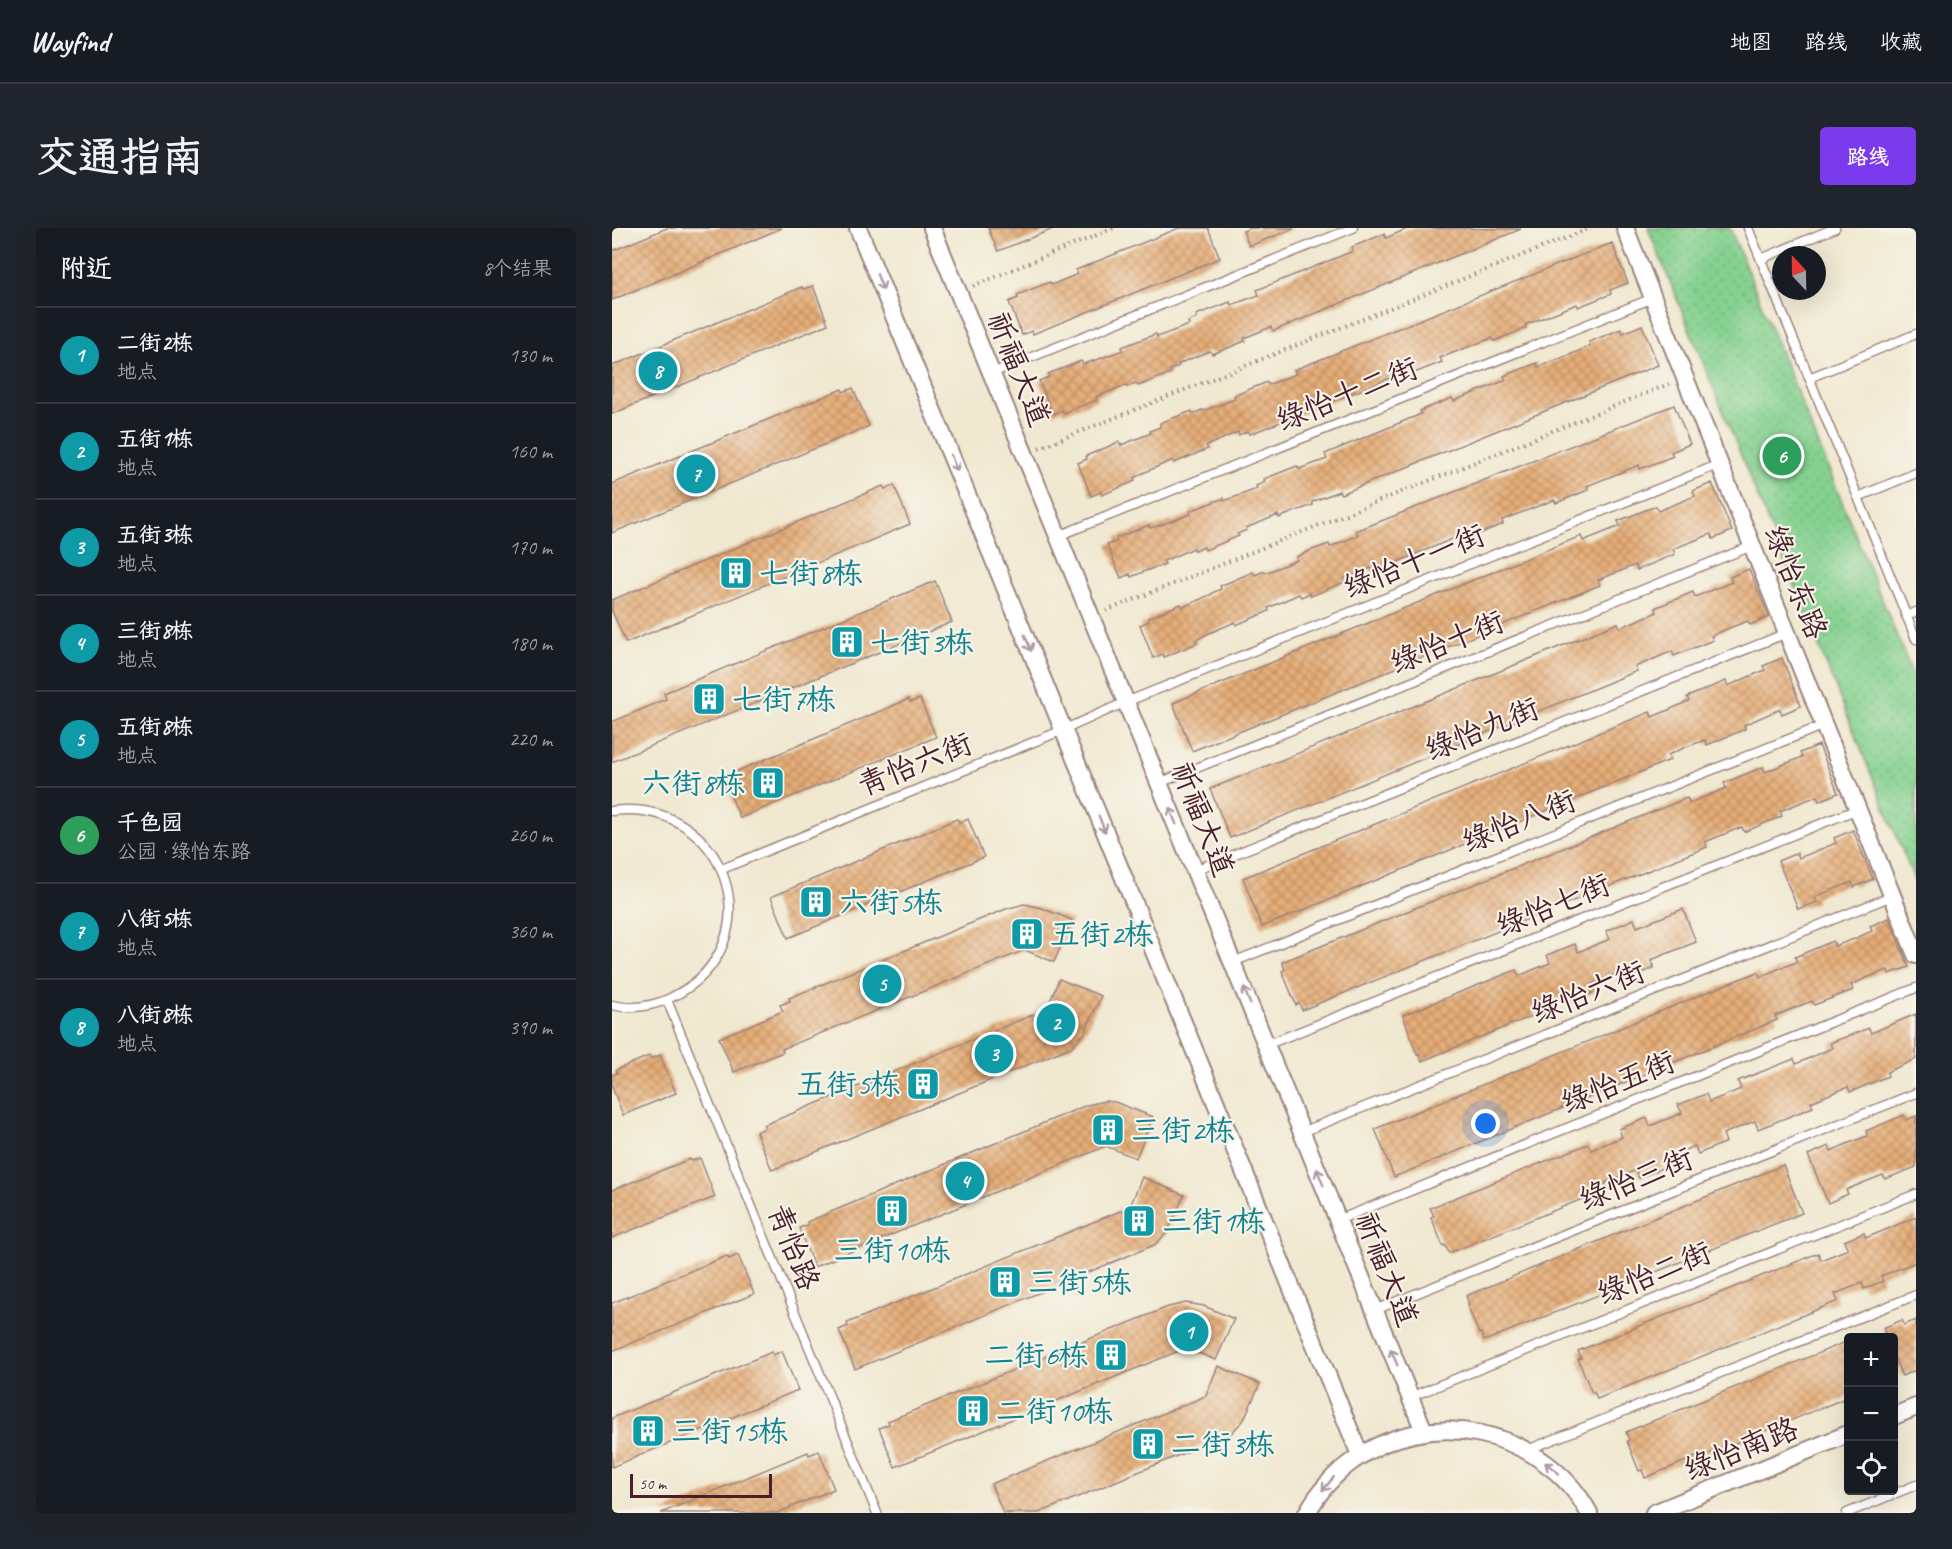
<!DOCTYPE html>
<html lang="zh">
<head>
<meta charset="utf-8">
<style>
	:root { --surface:#171b24; --page:#20242c; --text:#f1f3f6; --muted:#9ea1a6; --line:#363941; --accent:#7c3aed }
	body { margin:0; font-family:Caveat,"LXGW WenKai TC",sans-serif; background:var(--page); color:var(--text) }
	.controls { position:absolute; right:18px; bottom:18px; display:grid; overflow:hidden; border-radius:6px; box-shadow:0 6px 24px #0002 }
	.controls button { width:54px; height:54px; display:grid; place-items:center; padding:0; border:0; border-bottom:2px solid var(--line); background:var(--surface); color:var(--text); font:30px sans-serif }
	.compass { position:absolute; left:1160px; top:18px; width:54px; height:54px; border-radius:50%; background:var(--surface); box-shadow:0 6px 24px #0002; rotate:338deg }
	.scale { position:absolute; left:18px; bottom:15px; width:142px; box-sizing:border-box; padding-left:6px; border:3px solid #4a1f2b; border-top:0; font-size:16px; line-height:21px; white-space:nowrap; color:#4a1f2b; -webkit-text-stroke:4px #f7f3e8; paint-order:stroke }
	.you { position:absolute; left:874px; top:896px; width:21px; height:21px; margin:-15px; border:4px solid #fff; border-radius:50%; background:#1a73e8; box-shadow:0 0 0 9px #1a73e833 }
	.badge { display:grid; place-items:center; width:39px; height:39px; border-radius:50%; background:var(--accent); color:#fff; font-size:20px; font-weight:700 }
	.pin { position:absolute; translate:-50% -50%; border:3px solid #fff; box-shadow:0 2px 6px #0006 }
	.list { margin:0; padding:0; list-style:none }
	h2 { display:flex; justify-content:space-between; align-items:center; height:78px; margin:0; padding:0 24px; font-size:26px }
	h2 small { font-size:20px; font-weight:400; color:var(--muted) }
	.list li { display:grid; grid-template-columns:39px 1fr auto; gap:18px; align-items:center; box-sizing:border-box; height:96px; padding:0 24px; border-top:2px solid var(--line) }
	.list b { display:block; font-size:22px; white-space:nowrap }
	.list p { margin:0; font-size:20px; white-space:nowrap; color:var(--muted) }
	.list em { font-size:20px; font-style:normal; color:var(--muted) }
	.icon { flex:none; width:33px; height:33px; fill:none; stroke:currentColor; stroke-width:2; stroke-linecap:round; stroke-linejoin:round }
	.map { position:relative; flex:none; width:1304px; height:1285px; overflow:hidden; border-radius:6px }
	header { display:flex; align-items:center; gap:36px; box-sizing:border-box; height:84px; padding:0 30px; background:var(--surface); border-bottom:2px solid var(--line) }
	header strong { font-size:28px }
	nav { display:flex; gap:33px; margin-inline-start:auto; font-size:21px }
	.intro { display:flex; align-items:center; justify-content:space-between; box-sizing:border-box; height:144px; padding:0 36px }
	h1 { margin:0; font-size:42px }
	.button { padding:15px 27px; border-radius:6px; background:var(--accent); color:#fff; font-size:21px; font-weight:700 }
	main { display:flex; gap:36px; padding:0 36px }
	aside { flex:1; background:var(--surface); border-radius:6px; box-shadow:0 6px 24px #0002 }
	.map>svg:first-child { display:block }
	.park { fill:url(#park-dots); stroke:#67785e; stroke-width:1.5 }
	.building { fill:url(#building-cross-hatch) }
	.lines { fill:none; stroke-linecap:round; stroke-linejoin:round }
	.lane-casing { stroke:#9d847e; stroke-width:11 }
	.street-casing { stroke:#9d847e; stroke-width:20 }
	.path { stroke:#9d847e; stroke-width:4; stroke-dasharray:1.5 4.5; stroke-linecap:butt }
	.lane { stroke:#fff; stroke-width:8 }
	.street { stroke:#fff; stroke-width:16 }
	.oneway { stroke:#ae9aa0 }
	.labels { text-anchor:middle; dominant-baseline:central; stroke-width:4.5; stroke-linejoin:round; paint-order:stroke }
	.street-label { font-size:30px; fill:#4a1f2b; stroke:#f7f3e8 }
	.culture-label { font-size:30px; fill:#0d838f; stroke:#f7f3e8; text-anchor:start }
</style>
</head>
<body>
<header>
<strong>Wayfind</strong>
<nav><a>地图</a><a>路线</a><a>收藏</a></nav>
</header>
<div class="intro"><h1>交通指南</h1><a class="button">路线</a></div>
<main>
<aside>
<h2>附近<small>8个结果</small></h2>
<ul class="list">
<li><span class="badge" style="background:#0f9aa8">1</span><div><b>二街2栋</b><p>地点</p></div><em>130 m</em></li>
<li><span class="badge" style="background:#0f9aa8">2</span><div><b>五街1栋</b><p>地点</p></div><em>160 m</em></li>
<li><span class="badge" style="background:#0f9aa8">3</span><div><b>五街3栋</b><p>地点</p></div><em>170 m</em></li>
<li><span class="badge" style="background:#0f9aa8">4</span><div><b>三街8栋</b><p>地点</p></div><em>180 m</em></li>
<li><span class="badge" style="background:#0f9aa8">5</span><div><b>五街8栋</b><p>地点</p></div><em>220 m</em></li>
<li><span class="badge" style="background:#2e9e5b">6</span><div><b>千色园</b><p>公园 · 绿怡东路</p></div><em>260 m</em></li>
<li><span class="badge" style="background:#0f9aa8">7</span><div><b>八街5栋</b><p>地点</p></div><em>360 m</em></li>
<li><span class="badge" style="background:#0f9aa8">8</span><div><b>八街8栋</b><p>地点</p></div><em>390 m</em></li>
</ul>
</aside>
<div class="map">
<svg width="1304" height="1285" viewBox="0 0 1304 1285">
	<defs>
		<pattern id="park-dots" width="8" height="8" patternUnits="userSpaceOnUse" patternTransform="scale(1.5)"><rect width="8" height="8" fill="#84d190"/><path d="M2 2h.1M6 6h.1" fill="none" stroke="#74b37c" stroke-width="1.8" stroke-linecap="round"/></pattern>
		<pattern id="building-cross-hatch" width="8" height="8" patternUnits="userSpaceOnUse" patternTransform="scale(1.5)"><rect width="8" height="8" fill="#e6ae78"/><path d="M0 0l8 8M0 8l8-8" fill="none" stroke="#bc8d63"/></pattern>
	</defs>
	<rect width="100%" height="100%" fill="#f7f3e8"/>
	<filter id="ink" filterUnits="userSpaceOnUse"><feTurbulence type="fractalNoise" baseFrequency=".0167" numOctaves="2"/><feDisplacementMap in="SourceGraphic" scale="12" xChannelSelector="R" yChannelSelector="G"/><feConvolveMatrix kernelMatrix="1 2 1 2 8 2 1 2 1" color-interpolation-filters="sRGB"/></filter>
	<filter id="wash" filterUnits="userSpaceOnUse"><feTurbulence type="fractalNoise" baseFrequency=".008" numOctaves="4" result="noise"/><feDisplacementMap in="SourceGraphic" scale="24" xChannelSelector="R" yChannelSelector="G"/><feGaussianBlur stdDeviation="1.35" result="paint"/><feColorMatrix in="noise" values="0 0 0 0 0 0 0 0 0 0 0 0 0 0 0 0 0 1.4 0 .05"/><feComposite in="paint" operator="in"/></filter>
	<g filter="url(#wash)">
		<rect width="100%" height="100%" fill="#f0e8d0"/>
		<polygon class="park" points="1036,0 1118,0 1304,455 1304,656"/>
		<g id="blocks">
			<g class="building">
				<polygon points="55,0 170,0 0,72 0,23"/>
				<polygon points="376,0 441,0 441,1 386,23"/>
				<polygon points="567,0 596,0 608,30 421,106 420,103 410,107 397,74 406,70 405,67 438,54 439,57 466,46 464,42"/>
				<polygon points="639,0 680,0 681,1 637,18 631,3"/>
				<polygon points="797,0 909,1 661,103 659,99 632,110 633,113 616,120 600,126 598,123 566,136 567,138 558,142 559,145 526,158 524,155 515,159 514,157 484,169 485,172 451,185 450,182 441,186 427,153 437,149 436,146 469,133 471,136 481,133 511,122 510,119 544,106 545,109 577,97 576,94 585,90 584,87 618,74 619,77 647,67 645,62 741,23 740,19 772,6 774,10"/>
				<polygon points="1000,15 1016,55 998,62 999,66 966,79 965,76 945,84 913,97 914,100 882,113 880,110 861,117 828,130 830,134 797,147 796,144 776,151 638,206 636,203 627,207 626,204 594,218 596,221 562,235 561,232 531,245 522,250 523,253 490,267 489,264 479,268 466,235 475,231 474,228 507,214 509,217 539,205 538,203 548,199 548,195 580,183 581,186 590,182 591,183 623,171 622,168 638,161 655,154 656,157 684,146 682,142"/>
				<polygon points="201,58 216,96 0,186 0,138 190,59 191,61"/>
				<polygon points="1030,97 1046,137 729,266 727,263 700,274 701,277 684,283 667,290 666,287 634,300 635,302 625,306 627,308 593,322 592,319 583,323 582,320 551,333 553,336 536,342 519,349 518,346 509,350 495,317 505,313 504,310 537,297 538,300 548,297 579,286 578,283 612,270 612,273 645,261 644,258 653,254 652,251 685,238 687,241 715,231 713,226 809,186 808,183 840,170 842,173 894,152 892,148 925,135 926,139 960,126 978,118 977,114 1009,101 1011,105"/>
				<polygon points="241,160 257,198 0,305 0,256 230,161 231,164"/>
				<polygon points="1062,177 1078,216 1059,224 1061,228 1028,241 1027,237 975,258 976,262 944,275 942,272 890,292 891,296 859,309 857,306 838,312 761,344 759,340 731,351 733,354 699,368 698,365 689,369 687,366 656,380 657,383 624,397 623,394 593,407 584,412 585,415 552,429 551,426 541,430 528,397 537,393 536,390 569,376 571,379 600,366 600,365 609,361 608,358 641,344 643,347 652,343 653,345 685,332 684,329 700,322 717,316 718,319 746,307 744,303"/>
				<polygon points="1100,255 1120,303 1101,311 1099,306 1061,321 1063,326 1025,342 1023,337 986,352 988,357 580,523 561,475 969,308 971,313 1008,298 1006,293 1044,278 1046,283 1083,268 1081,263"/>
				<polygon points="282,257 298,296 14,415 0,383 0,372 271,258 273,261"/>
				<polygon points="1137,341 1157,389 1138,397 1136,393 1117,400 1099,408 1101,412 1062,428 1060,423 1042,431 1023,439 1025,443 618,610 598,561 1006,395 1008,400 1026,392 1045,384 1043,380 1081,364 1083,369 1102,361 1120,354 1118,349"/>
				<polygon points="323,353 340,394 0,534 0,494 54,471 52,465"/>
				<polygon points="1170,430 1189,478 1170,486 1168,481 1132,497 1133,501 1095,517 1093,512 1074,519 1056,527 1058,532 650,699 631,650 1038,484 1040,489 1059,481 1077,473 1075,469 1114,453 1116,458 1134,450 1153,442 1151,438"/>
				<polygon points="297,471 298,474 308,471 324,509 128,590 111,549"/>
				<polygon points="1207,517 1226,565 1207,573 1205,568 1168,583 1170,588 1132,604 1130,599 1093,614 1095,619 690,782 687,775 684,777 670,743 673,741 670,734 1075,570 1078,575 1114,560 1112,555 1151,539 1153,544 1190,529 1188,525"/>
				<polygon points="345,591 347,594 356,591 372,629 176,710 159,669"/>
				<polygon points="1241,602 1261,651 1242,659 1240,654 1203,669 1205,674 1186,681 1166,633 1185,625 1187,630 1224,615 1222,610"/>
				<polygon points="412,676 430,680 460,692 442,734 413,722 170,821 171,824 122,844 107,810 171,783 168,777 178,773 177,770 394,681"/>
				<polygon points="1071,681 1084,714 1039,732 1042,740 1015,751 1011,743 980,756 983,764 955,776 952,768 921,780 923,787 810,833 807,825 805,826 791,787 904,742 907,748 923,741 938,735 935,727 963,716 966,724 998,711 994,703 1022,691 1025,699"/>
				<polygon points="1277,690 1297,739 1277,746 1276,742 1257,749 1239,757 1241,762 1202,777 1200,773 1182,780 1163,788 1165,792 782,949 763,901 1115,756 1146,744 1148,749 1166,741 1185,734 1183,729 1221,713 1223,718 1242,711 1260,703 1258,698"/>
				<polygon points="447,751 489,768 472,806 459,819 160,942 144,904 153,900 152,897 435,781"/>
				<polygon points="1304,786 1304,831 1275,844 1276,848 1238,864 1236,859 1218,866 1199,874 1201,879 1146,901 1143,893 1111,906 1114,914 1086,926 1083,918 1052,930 1055,938 1027,950 1024,942 993,955 995,961 837,1025 833,1017 831,1018 819,989 822,988 818,980 976,916 979,922 1010,909 1007,901 1035,890 1038,898 1070,885 1066,877 1094,866 1097,874 1129,861 1126,853 1182,831 1184,836 1220,820 1218,815 1257,800 1259,805"/>
				<polygon points="48,827 64,865 11,887 0,859 0,847 5,845 4,842 37,828 39,831"/>
				<polygon points="493,873 503,874 541,889 524,930 494,918 202,1039 187,1000 196,997 195,994 475,877"/>
				<polygon points="1292,887 1294,892 1304,888 1304,939 1273,951 1271,947 1253,954 1234,962 1236,966 1216,975 1196,927 1217,918 1219,923 1237,915 1255,908 1254,903"/>
				<polygon points="88,930 103,969 0,1010 0,962 78,931 79,933"/>
				<polygon points="1171,937 1190,985 872,1113 869,1105 867,1106 855,1076 857,1076 854,1068"/>
				<polygon points="530,949 572,967 555,1005 542,1017 243,1141 227,1102 236,1098 235,1095 518,979"/>
				<polygon points="1304,989 1304,1034 1269,1048 1271,1053 1252,1061 1250,1055 1223,1066 1226,1073 985,1171 982,1164 980,1165 966,1131 969,1130 966,1123 1206,1025 1209,1032 1236,1021 1232,1013 1252,1005 1254,1010"/>
				<polygon points="126,1027 142,1066 0,1123 0,1075 115,1028 117,1031"/>
				<polygon points="574,1075 592,1078 622,1091 604,1132 574,1120 283,1239 267,1200 277,1196 276,1193 556,1079"/>
				<polygon points="1290,1092 1292,1097 1304,1092 1304,1142 1290,1148 1281,1127 1281,1110 1275,1110 1271,1100"/>
				<polygon points="1236,1113 1236,1169 1092,1228 1091,1226 1033,1250 1030,1242 1027,1243 1015,1213 1017,1212 1014,1204"/>
				<polygon points="170,1123 186,1162 0,1239 0,1190 160,1124 161,1127"/>
				<polygon points="606,1138 648,1156 631,1193 618,1206 427,1285 391,1285 379,1256 594,1168"/>
				<polygon points="207,1223 222,1261 165,1285 49,1285 196,1224 197,1227"/>
			</g>
		</g>
	</g>
	<g filter="url(#ink)">
		<use href="#blocks" fill-opacity="0" stroke="#9d847e" stroke-width="1.5"/>
		<g class="lines">
			<g class="lane-casing">
				<g id="lane">
					<polyline points="1136,0 1304,411"/>
					<polyline points="1149,31 1223,0"/>
					<polyline points="380,145 741,0"/>
					<polyline points="1197,150 1304,106"/>
					<polyline points="1246,269 1304,245"/>
					<polyline points="446,308 1041,70"/>
					<polyline points="1294,388 1304,384"/>
					<polyline points="547,555 1140,318"/>
					<path d="M0,583C115,568 164,716 62,768C44,778 20,782 0,777"/>
					<polyline points="110,641 451,502 514,474 1108,236"/>
					<polyline points="583,642 1175,405"/>
					<polyline points="621,734 1212,497"/>
					<polyline points="55,772 265,1285"/>
					<polyline points="654,817 1246,581"/>
					<polyline points="690,904 1280,668"/>
					<polyline points="726,992 1304,760"/>
					<polyline points="763,1082 1304,865"/>
					<polyline points="798,1169 1304,966"/>
					<polyline points="915,1222 1304,1067"/>
					<polyline points="1235,1285 1304,1257"/>
				</g>
			</g>
			<g class="street-casing">
				<g id="street">
					<polyline points="246,0 748,1227"/>
					<polyline points="320,0 812,1203"/>
					<polyline points="1013,0 1304,727"/>
					<polyline points="1282,1188 1304,1179"/>
					<path d="M695,1285C742,1199 854,1177 932,1234C950,1247 966,1264 977,1285"/>
					<polyline points="1042,1285 1236,1206"/>
				</g>
			</g>
			<g class="path">
				<polyline points="361,58 502,0"/>
				<polyline points="427,220 979,0"/>
				<polyline points="494,383 1057,156"/>
			</g>
			<use href="#lane" class="lane"/>
			<use href="#street" class="street"/>
		</g>
		<defs><path id="oneway-shaft" d="M-6 0H5M1.5-3L5.5 0L1.5 3" fill="none" stroke-width="1.6" stroke-linecap="round" stroke-linejoin="round" transform="scale(1.5)"/></defs>
		<g class="oneway">
			<use href="#oneway-shaft" transform="translate(268 54) rotate(68)"/>
			<use href="#oneway-shaft" transform="translate(342 235) rotate(68)"/>
			<use href="#oneway-shaft" transform="translate(416 415) rotate(68)"/>
			<use href="#oneway-shaft" transform="translate(561 588) rotate(-112)"/>
			<use href="#oneway-shaft" transform="translate(490 596) rotate(68)"/>
			<use href="#oneway-shaft" transform="translate(635 768) rotate(-112)"/>
			<use href="#oneway-shaft" transform="translate(708 949) rotate(-112)"/>
			<use href="#oneway-shaft" transform="translate(782 1129) rotate(-112)"/>
			<use href="#oneway-shaft" transform="translate(940 1240) rotate(-142)"/>
			<use href="#oneway-shaft" transform="translate(716 1256) rotate(130)"/>
		</g>
	</g>
	<defs>
		<g id="building-square" transform="scale(1.725)"><rect x="-9" y="-9" width="18" height="18" rx="4" fill="#0f9aa8" stroke="#f7f3e8"/><path d="M-4-6H4V6H1V3H-1V6H-4ZM-2.5-4.3h1.7v1.8h-1.7ZM.8-4.3h1.7v1.8H.8ZM-2.5-1h1.7V.8h-1.7ZM.8-1h1.7V.8H.8Z" fill="#fff"/></g>
	</defs>
	<g fill-rule="evenodd">
		<use href="#building-square" x="124" y="345"/>
		<use href="#building-square" x="235" y="414"/>
		<use href="#building-square" x="97" y="471"/>
		<use href="#building-square" x="156" y="555"/>
		<use href="#building-square" x="204" y="674"/>
		<use href="#building-square" x="415" y="706"/>
		<use href="#building-square" x="311" y="856"/>
		<use href="#building-square" x="496" y="902"/>
		<use href="#building-square" x="280" y="983"/>
		<use href="#building-square" x="527" y="993"/>
		<use href="#building-square" x="393" y="1054"/>
		<use href="#building-square" x="499" y="1127"/>
		<use href="#building-square" x="361" y="1183"/>
		<use href="#building-square" x="36" y="1203"/>
		<use href="#building-square" x="536" y="1216"/>
	</g>
	<g class="labels">
		<g class="street-label">
			<text transform="translate(407 141) rotate(68)">祈福大道</text>
			<text transform="translate(735 166) rotate(-22)">绿怡十二街</text>
			<text transform="translate(802 333) rotate(-22)">绿怡十一街</text>
			<text transform="translate(1184 354) rotate(68)">绿怡东路</text>
			<text transform="translate(835 414) rotate(-22)">绿怡十街</text>
			<text transform="translate(870 501) rotate(-22)">绿怡九街</text>
			<text transform="translate(303 536) rotate(-22)">青怡六街</text>
			<text transform="translate(591 591) rotate(68)">祈福大道</text>
			<text transform="translate(907 593) rotate(-22)">绿怡八街</text>
			<text transform="translate(941 677) rotate(-22)">绿怡七街</text>
			<text transform="translate(976 764) rotate(-22)">绿怡六街</text>
			<text transform="translate(1006 854) rotate(-22)">绿怡五街</text>
			<text transform="translate(1024 951) rotate(-22)">绿怡三街</text>
			<text transform="translate(182 1019) rotate(68)">青怡路</text>
			<text transform="translate(775 1041) rotate(68)">祈福大道</text>
			<text transform="translate(1042 1045) rotate(-22)">绿怡二街</text>
			<text transform="translate(1129 1221) rotate(-22)">绿怡南路</text>
		</g>
		<g class="culture-label">
			<text x="147" y="345">七街8栋</text>
			<text x="258" y="414">七街3栋</text>
			<text x="120" y="471">七街7栋</text>
			<text x="133" y="555" text-anchor="end">六街8栋</text>
			<text x="227" y="674">六街5栋</text>
			<text x="438" y="706">五街2栋</text>
			<text x="288" y="856" text-anchor="end">五街5栋</text>
			<text x="519" y="902">三街2栋</text>
			<text x="550" y="993">三街1栋</text>
			<text x="280" y="1022" text-anchor="middle">三街10栋</text>
			<text x="416" y="1054">三街5栋</text>
			<text x="476" y="1127" text-anchor="end">二街6栋</text>
			<text x="384" y="1183">二街10栋</text>
			<text x="59" y="1203">三街15栋</text>
			<text x="559" y="1216">二街3栋</text>
		</g>
	</g>
</svg>
<div class="controls">
<button>+</button>
<button>−</button>
<button><svg class="icon" aria-label="locate" viewBox="0 0 24 24"><circle cx="12" cy="12" r="6"/><path d="M12 2v4M12 18v4M2 12h4M18 12h4"/></svg></button>
</div>
<svg class="compass" viewBox="-18 -18 36 36"><path d="M0-13l5 13h-10z" fill="#e53935"/><path d="M0 13l5-13h-10z" fill="#9ea1a6"/></svg>
<div class="scale">50 m</div>
<div class="you"></div>
<div class="pin badge" style="left:577px;top:1104px;background:#0f9aa8">1</div>
<div class="pin badge" style="left:444px;top:795px;background:#0f9aa8">2</div>
<div class="pin badge" style="left:382px;top:826px;background:#0f9aa8">3</div>
<div class="pin badge" style="left:353px;top:953px;background:#0f9aa8">4</div>
<div class="pin badge" style="left:270px;top:756px;background:#0f9aa8">5</div>
<div class="pin badge" style="left:1170px;top:228px;background:#2e9e5b">6</div>
<div class="pin badge" style="left:84px;top:246px;background:#0f9aa8">7</div>
<div class="pin badge" style="left:46px;top:143px;background:#0f9aa8">8</div>
</div>
</main>
</body>
</html>
